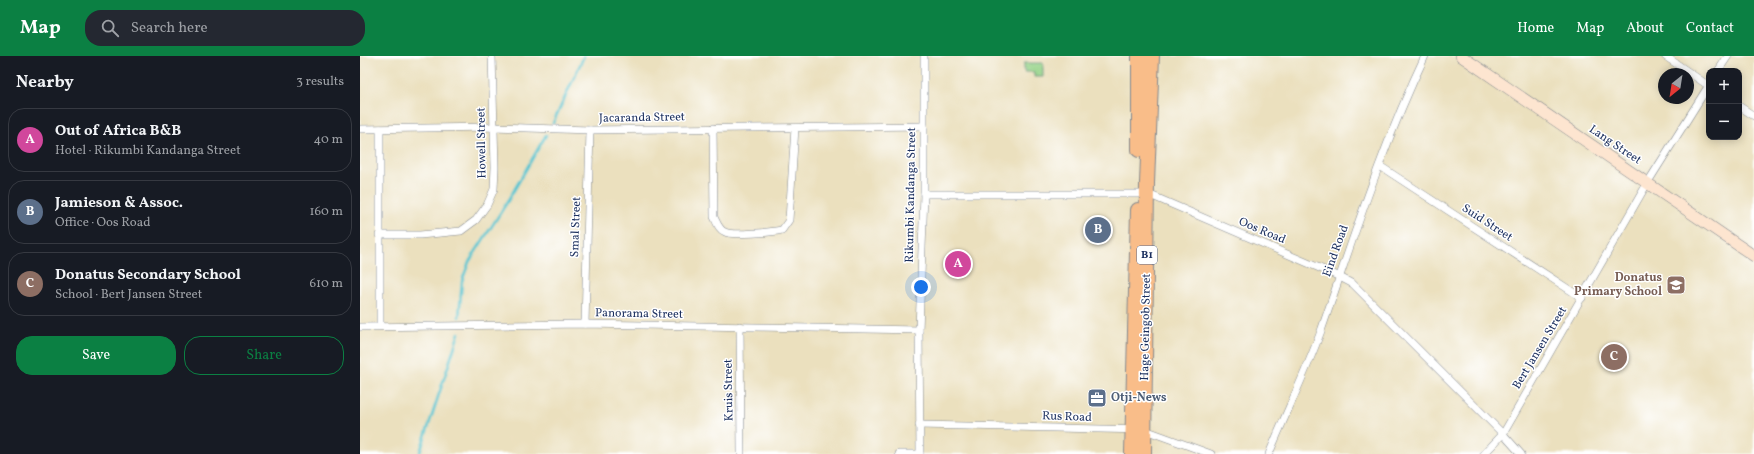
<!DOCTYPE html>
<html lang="en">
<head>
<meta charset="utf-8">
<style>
	:root { --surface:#171b24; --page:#242831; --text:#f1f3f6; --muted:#9ea1a6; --line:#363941; --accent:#0b8043 }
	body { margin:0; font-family:Vollkorn,serif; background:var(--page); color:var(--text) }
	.controls { position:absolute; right:12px; top:12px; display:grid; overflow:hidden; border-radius:8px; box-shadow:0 2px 10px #0003 }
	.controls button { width:36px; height:36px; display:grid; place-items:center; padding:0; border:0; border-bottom:1px solid var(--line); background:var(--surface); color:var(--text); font:20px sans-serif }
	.compass { position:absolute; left:1298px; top:12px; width:36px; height:36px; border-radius:50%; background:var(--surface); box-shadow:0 2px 10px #0003; rotate:210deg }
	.you { position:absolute; left:561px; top:231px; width:14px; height:14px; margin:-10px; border:3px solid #fff; border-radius:50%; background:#1a73e8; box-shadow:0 0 0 6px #1a73e833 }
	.badge { display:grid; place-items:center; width:26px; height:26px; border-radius:50%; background:var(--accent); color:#fff; font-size:13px; font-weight:700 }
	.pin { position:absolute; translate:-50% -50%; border:2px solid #fff; box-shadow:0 1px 4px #0006 }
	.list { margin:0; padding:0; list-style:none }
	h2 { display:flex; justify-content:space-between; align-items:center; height:52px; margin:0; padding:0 16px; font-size:17px }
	h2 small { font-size:13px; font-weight:400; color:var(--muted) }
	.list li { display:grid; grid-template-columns:26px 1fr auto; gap:12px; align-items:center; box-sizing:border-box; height:64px; margin:0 8px 8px; padding:0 8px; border:1px solid var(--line); border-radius:16px }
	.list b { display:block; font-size:15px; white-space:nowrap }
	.list p { margin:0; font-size:13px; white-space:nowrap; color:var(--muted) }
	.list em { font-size:13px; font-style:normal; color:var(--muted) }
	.actions { display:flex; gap:8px; padding:12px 16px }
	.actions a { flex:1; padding:9px 0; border:1px solid var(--accent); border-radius:16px; text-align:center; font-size:14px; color:var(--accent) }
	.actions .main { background:var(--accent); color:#fff }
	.icon { flex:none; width:22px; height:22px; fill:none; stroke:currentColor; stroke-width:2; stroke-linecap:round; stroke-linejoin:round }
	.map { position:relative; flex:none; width:1394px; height:398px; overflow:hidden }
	header { display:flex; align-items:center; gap:24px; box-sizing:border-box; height:56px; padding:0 20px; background:var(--accent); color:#fff }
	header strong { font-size:19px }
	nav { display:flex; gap:22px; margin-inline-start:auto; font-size:14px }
	.search { width:280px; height:36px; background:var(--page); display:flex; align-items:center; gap:10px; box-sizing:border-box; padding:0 14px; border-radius:16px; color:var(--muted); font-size:15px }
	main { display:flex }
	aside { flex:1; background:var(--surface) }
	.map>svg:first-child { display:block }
	.green { fill:#96d388; stroke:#588173 }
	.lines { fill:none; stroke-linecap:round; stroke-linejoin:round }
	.stream { stroke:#59c5d1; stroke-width:2.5 }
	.street-casing { stroke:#83888e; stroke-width:8 }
	.secondary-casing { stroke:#83888e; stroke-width:12 }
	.highway-casing { stroke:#83888e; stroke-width:16 }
	.street { stroke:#fff; stroke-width:7 }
	.secondary { stroke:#fde5d0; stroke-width:11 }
	.highway { stroke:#f9bd89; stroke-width:14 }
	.labels { text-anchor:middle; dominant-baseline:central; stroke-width:3; stroke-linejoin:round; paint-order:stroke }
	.shield { fill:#fff; stroke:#5f6d8e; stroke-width:1 }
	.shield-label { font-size:11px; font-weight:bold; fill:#1b2f5e }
	.street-label { font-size:12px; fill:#1b2f5e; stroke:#fff }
	.education-label { font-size:12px; font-weight:bold; fill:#785e54; stroke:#fff; text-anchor:end }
	.service-label { font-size:12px; font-weight:bold; fill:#4e5e75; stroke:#fff; text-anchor:start }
</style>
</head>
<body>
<header>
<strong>Map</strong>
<div class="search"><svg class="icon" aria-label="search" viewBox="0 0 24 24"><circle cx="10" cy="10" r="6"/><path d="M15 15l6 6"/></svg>Search here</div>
<nav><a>Home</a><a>Map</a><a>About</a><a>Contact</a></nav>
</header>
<main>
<aside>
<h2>Nearby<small>3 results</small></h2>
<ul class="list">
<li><span class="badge" style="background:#d1479c">A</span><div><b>Out of Africa B&amp;B</b><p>Hotel · Rikumbi Kandanga Street</p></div><em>40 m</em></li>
<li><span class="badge" style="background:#5c6f8a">B</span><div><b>Jamieson &amp; Assoc.</b><p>Office · Oos Road</p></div><em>160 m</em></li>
<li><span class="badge" style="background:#8d6e63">C</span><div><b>Donatus Secondary School</b><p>School · Bert Jansen Street</p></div><em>610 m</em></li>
</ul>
<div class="actions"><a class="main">Save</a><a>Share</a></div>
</aside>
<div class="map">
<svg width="1394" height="398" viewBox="0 0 1394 398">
	<rect width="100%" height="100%" fill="#fff"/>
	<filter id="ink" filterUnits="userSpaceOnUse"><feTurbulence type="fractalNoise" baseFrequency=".025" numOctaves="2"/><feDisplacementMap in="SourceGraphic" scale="8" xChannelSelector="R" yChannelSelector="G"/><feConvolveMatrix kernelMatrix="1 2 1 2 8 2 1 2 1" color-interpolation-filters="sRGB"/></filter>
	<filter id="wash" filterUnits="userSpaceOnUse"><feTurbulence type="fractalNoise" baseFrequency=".012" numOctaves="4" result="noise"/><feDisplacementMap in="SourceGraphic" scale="16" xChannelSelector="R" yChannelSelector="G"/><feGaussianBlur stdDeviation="0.9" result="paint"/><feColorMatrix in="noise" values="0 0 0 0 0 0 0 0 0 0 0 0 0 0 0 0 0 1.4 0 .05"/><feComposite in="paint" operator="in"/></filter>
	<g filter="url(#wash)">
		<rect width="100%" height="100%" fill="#ebe0be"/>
		<polygon class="green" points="664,7 683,7 683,21 674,21 674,16 664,16"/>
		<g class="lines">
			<g class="stream">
				<polyline points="193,67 224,0"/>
				<polyline points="99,261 102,225 109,206 146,148 186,79"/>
				<polyline points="60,396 99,277"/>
			</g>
		</g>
	</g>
	<g filter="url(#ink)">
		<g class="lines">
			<g class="street-casing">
				<g id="street">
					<polyline points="1305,0 1349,30"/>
					<polyline points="1358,15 1368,0"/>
					<polyline points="1379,50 1394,60"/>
					<path d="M353,72L354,161C357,167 359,174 365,176C372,180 413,176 422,174L429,164L435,72"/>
					<polyline points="0,73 133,71 230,74 564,70"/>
					<polyline points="20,73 20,270"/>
					<polyline points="1020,110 1222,242"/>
					<polyline points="564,138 788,138 978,220 993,228 1143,378 1161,398"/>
					<polyline points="19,179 60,179 101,175 116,164 127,149 134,133 135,111 132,0"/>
					<polyline points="225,268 230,74"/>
					<polyline points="380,270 381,398"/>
					<polyline points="0,271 225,268 559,274"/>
					<polyline points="559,369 785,374 851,398"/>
					<polyline points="539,398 560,398"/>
					<polyline points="560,398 559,274 564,138 564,0"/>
					<path d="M909,398C926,357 946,316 961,275C993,183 1023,88 1065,0"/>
					<polyline points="1124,398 1143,378 1288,126 1349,29"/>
				</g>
			</g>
			<g class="secondary-casing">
				<polyline id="secondary" points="1101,0 1394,200"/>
			</g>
			<g class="highway-casing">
				<g id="highway">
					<polyline points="779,94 779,0"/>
					<polyline points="772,398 778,154"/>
					<polyline points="784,398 787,127 792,0"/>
				</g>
			</g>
			<use href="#street" class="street"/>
			<use href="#secondary" class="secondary"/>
			<use href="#highway" class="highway"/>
		</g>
	</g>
	<defs>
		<g id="school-square" transform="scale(1)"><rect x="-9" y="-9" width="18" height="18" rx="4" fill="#8d6e63" stroke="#fff"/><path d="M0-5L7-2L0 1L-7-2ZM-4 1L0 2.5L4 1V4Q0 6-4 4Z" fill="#fff"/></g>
		<g id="office-square" transform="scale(1)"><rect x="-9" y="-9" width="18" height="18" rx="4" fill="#5c6f8a" stroke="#fff"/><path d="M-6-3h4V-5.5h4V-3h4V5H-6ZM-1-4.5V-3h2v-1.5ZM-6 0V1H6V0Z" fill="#fff"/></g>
	</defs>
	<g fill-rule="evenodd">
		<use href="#school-square" x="1316" y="229"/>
		<use href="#office-square" x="737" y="342"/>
	</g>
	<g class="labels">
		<rect class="shield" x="777" y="190" width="20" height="18" rx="3"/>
		<g class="shield-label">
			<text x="787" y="199">B1</text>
		</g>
		<g class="street-label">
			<text transform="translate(282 62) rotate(-1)">Jacaranda Street</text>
			<text transform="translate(122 87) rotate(-91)">Howell Street</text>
			<text transform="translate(1255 89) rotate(34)">Lang Street</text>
			<text transform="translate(551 139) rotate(-89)">Rikumbi Kandanga Street</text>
			<text transform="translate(1127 167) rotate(33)">Suid Street</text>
			<text transform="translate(216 171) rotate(-88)">Smal Street</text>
			<text transform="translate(902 175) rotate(23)">Oos Road</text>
			<text transform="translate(976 195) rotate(-70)">Eind Road</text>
			<text transform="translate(279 258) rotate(1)">Panorama Street</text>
			<text transform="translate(786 271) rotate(-89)">Hage Geingob Street</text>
			<text transform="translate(1180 292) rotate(-59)">Bert Jansen Street</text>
			<text transform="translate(369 334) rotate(-91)">Kruis Street</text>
			<text transform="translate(707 361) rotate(2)">Rus Road</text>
		</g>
		<g class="education-label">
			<text x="1302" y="222">Donatus<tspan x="1302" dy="14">Primary School</tspan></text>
		</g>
		<g class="service-label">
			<text x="751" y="342">Otji-News</text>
		</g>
	</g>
</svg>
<div class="controls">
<button>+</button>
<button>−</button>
</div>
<svg class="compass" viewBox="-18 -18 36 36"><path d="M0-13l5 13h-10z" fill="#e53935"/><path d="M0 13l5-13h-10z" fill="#9ea1a6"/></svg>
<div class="you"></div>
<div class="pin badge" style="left:598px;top:208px;background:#d1479c">A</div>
<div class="pin badge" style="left:738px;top:174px;background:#5c6f8a">B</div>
<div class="pin badge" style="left:1254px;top:301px;background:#8d6e63">C</div>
</div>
</main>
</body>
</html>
